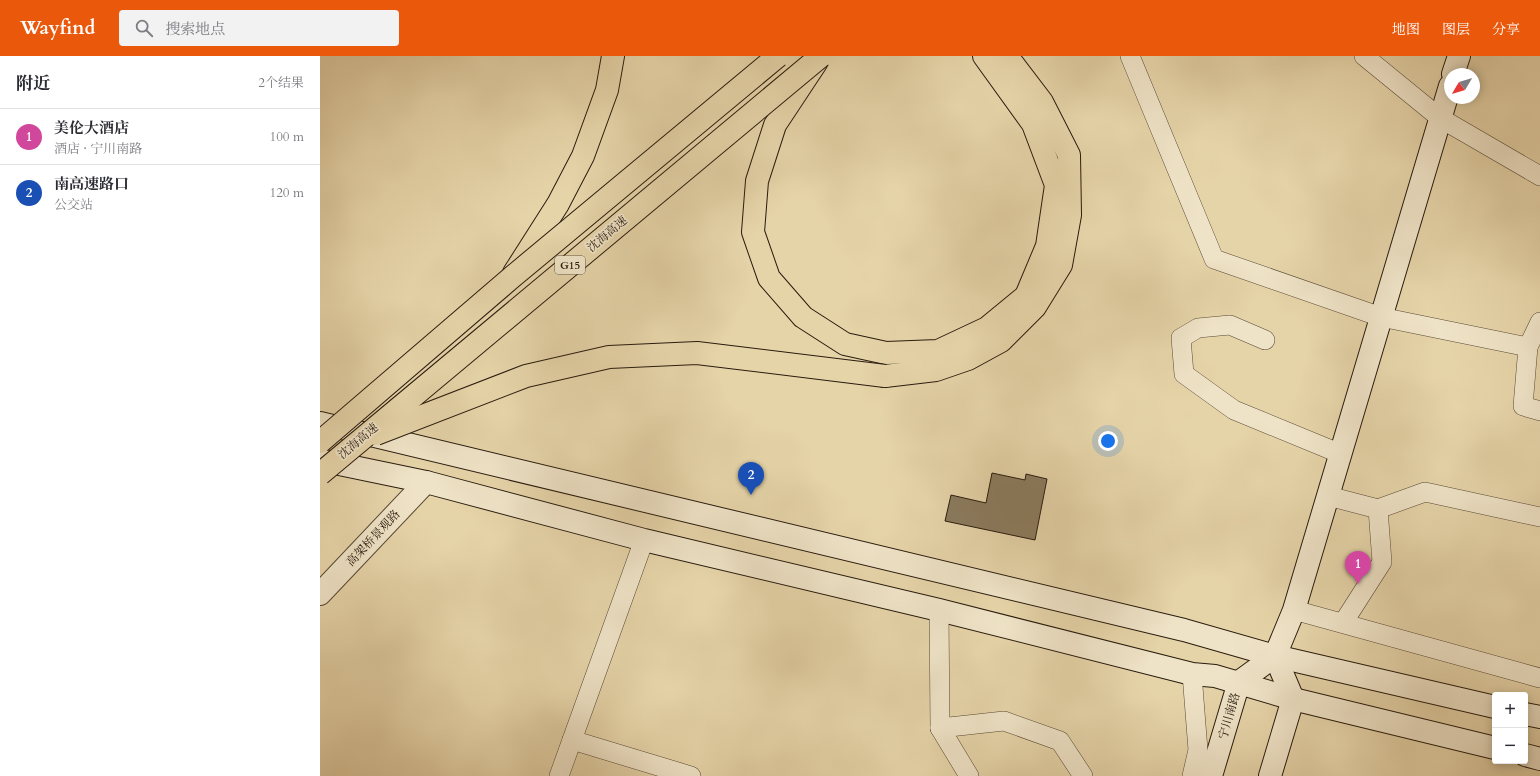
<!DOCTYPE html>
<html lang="zh">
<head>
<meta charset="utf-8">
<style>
	:root { --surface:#fff; --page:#f2f2f3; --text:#2b2b33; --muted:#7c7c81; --line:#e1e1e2; --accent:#ea580c }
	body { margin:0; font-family:Cardo,"Noto Serif SC",serif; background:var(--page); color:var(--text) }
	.controls { position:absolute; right:12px; bottom:12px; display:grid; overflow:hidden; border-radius:4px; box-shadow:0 2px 10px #0003 }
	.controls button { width:36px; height:36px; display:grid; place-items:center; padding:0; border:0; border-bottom:1px solid var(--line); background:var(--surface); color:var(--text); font:20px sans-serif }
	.compass { position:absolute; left:1124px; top:12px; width:36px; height:36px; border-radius:50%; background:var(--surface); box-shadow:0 2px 10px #0003; rotate:232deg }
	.you { position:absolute; left:788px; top:385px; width:14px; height:14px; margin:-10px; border:3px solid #fff; border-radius:50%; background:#1a73e8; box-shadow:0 0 0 6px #1a73e833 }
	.badge { display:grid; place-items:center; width:26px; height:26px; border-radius:50%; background:var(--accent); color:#fff; font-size:13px; font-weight:700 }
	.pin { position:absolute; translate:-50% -33px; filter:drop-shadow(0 1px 2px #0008) }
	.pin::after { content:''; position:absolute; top:21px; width:14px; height:12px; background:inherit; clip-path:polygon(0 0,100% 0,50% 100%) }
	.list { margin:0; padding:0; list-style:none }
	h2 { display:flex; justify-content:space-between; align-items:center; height:52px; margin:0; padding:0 16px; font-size:17px }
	h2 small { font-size:13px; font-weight:400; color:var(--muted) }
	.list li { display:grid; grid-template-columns:26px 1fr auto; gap:12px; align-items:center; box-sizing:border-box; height:56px; padding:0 16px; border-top:1px solid var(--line) }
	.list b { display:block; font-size:15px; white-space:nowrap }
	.list p { margin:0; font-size:13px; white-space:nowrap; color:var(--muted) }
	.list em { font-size:13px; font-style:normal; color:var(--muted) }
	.icon { flex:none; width:22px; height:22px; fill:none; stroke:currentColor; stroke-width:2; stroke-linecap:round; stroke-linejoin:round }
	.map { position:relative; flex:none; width:1220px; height:720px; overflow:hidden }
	header { display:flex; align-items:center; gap:24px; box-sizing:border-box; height:56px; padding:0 20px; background:var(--accent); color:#fff }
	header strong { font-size:19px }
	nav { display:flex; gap:22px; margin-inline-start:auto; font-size:14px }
	.search { width:280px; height:36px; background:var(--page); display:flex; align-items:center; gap:10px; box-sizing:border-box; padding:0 14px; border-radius:4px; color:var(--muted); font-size:15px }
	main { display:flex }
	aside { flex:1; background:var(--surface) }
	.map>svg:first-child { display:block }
	.building { fill:#8b7b5f; stroke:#291b0e }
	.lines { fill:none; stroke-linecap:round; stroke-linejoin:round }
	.minor-casing { stroke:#584935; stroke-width:20 }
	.tertiary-casing { stroke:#584935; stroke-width:24 }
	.secondary-casing { stroke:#291b0e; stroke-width:24 }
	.motorway-casing { stroke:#291b0e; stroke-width:24 }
	.minor { stroke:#efe3c7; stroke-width:19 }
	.tertiary { stroke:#efe3c7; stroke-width:22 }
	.secondary { stroke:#efe3c7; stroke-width:22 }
	.motorway { stroke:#e6d4a9; stroke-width:22 }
	.motorway-bridge-casing { stroke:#291b0e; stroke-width:24; stroke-linecap:butt }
	.motorway-bridge { stroke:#e6d4a9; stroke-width:22 }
	.labels { text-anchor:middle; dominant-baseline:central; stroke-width:3.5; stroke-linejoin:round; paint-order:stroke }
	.shield { fill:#efe3c7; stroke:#645746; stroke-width:1 }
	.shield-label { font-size:11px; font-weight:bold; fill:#291b0e }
	.street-label { font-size:12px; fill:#291b0e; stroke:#efe3c7 }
</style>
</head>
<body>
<header>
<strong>Wayfind</strong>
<div class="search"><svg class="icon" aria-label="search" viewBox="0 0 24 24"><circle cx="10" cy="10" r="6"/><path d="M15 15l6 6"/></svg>搜索地点</div>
<nav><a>地图</a><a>图层</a><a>分享</a></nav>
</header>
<main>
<aside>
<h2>附近<small>2个结果</small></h2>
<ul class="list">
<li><span class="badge" style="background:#d1479c">1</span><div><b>美伦大酒店</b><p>酒店 · 宁川南路</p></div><em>100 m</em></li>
<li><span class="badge" style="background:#1a4fb4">2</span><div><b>南高速路口</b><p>公交站</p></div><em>120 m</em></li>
</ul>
</aside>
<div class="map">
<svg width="1220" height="720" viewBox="0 0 1220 720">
	<rect width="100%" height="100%" fill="#e6d4a9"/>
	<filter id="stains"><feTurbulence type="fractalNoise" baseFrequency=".005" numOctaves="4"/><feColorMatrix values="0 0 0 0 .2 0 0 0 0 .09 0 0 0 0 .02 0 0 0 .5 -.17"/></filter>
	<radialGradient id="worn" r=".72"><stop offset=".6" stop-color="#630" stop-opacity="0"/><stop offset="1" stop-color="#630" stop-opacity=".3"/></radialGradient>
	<polygon class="building" points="672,417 705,424 706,418 727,423 715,484 625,465 631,439 666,447"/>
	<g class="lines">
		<g class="minor-casing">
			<g id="minor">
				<polyline points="810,0 894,203 1061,261 1208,291"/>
				<polyline points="1044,0 1120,62 1220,120"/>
				<polyline points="1220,266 1208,291 1203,350 1220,355"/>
				<polyline points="945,284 910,269 878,272 861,282 864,318 914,354 1021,398"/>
				<polyline points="1008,440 1058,453 1062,506 1023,567"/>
				<polyline points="1058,453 1105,436 1220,461"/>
				<polyline points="619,554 620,672 684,665 740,685 763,720"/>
				<polyline points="974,554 1220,622"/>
				<polyline points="872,618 878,694 872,720"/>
				<polyline points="620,672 649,720"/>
				<polyline points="252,684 324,484"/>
				<polyline points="239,720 252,684 371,720"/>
			</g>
		</g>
		<g class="tertiary-casing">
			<polyline id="tertiary" points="0,538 106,426"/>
		</g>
		<g class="secondary-casing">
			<g id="secondary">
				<polyline points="1133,18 1139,0"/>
				<polyline points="0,367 864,574 955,600 1175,651"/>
				<polyline points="0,404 106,426 324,484 619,554 872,618 895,620 973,643 1175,692"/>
				<polyline points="955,600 974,554 1130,30"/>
				<polyline points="1205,658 1220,661"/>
				<polyline points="1205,699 1220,703"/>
				<polyline points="891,720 919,626 955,600"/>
				<polyline points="950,720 973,643 955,600"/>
			</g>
		</g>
		<g class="motorway-casing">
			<g id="motorway">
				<polyline points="496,7 455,69 437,125 433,176 449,222 483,261 525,288 566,297 618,295 667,272 706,240 727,190 736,129 713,68 664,0"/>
				<polyline points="194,217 238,148 263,100 287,34 293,0"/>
				<polyline points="565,320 616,314 648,303 681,285 715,251 741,209 750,159 749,99 722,46 687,0"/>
			</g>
		</g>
		<use href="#minor" class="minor"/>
		<use href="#tertiary" class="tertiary"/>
		<use href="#secondary" class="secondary"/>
		<use href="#motorway" class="motorway"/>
		<g class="motorway-bridge-casing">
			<g id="motorway-bridge">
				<polyline points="56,378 206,320 289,301 377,297 565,320"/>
				<polyline points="0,386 191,222 458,0"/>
				<polyline points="0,418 501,0"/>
			</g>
		</g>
		<use href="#motorway-bridge" class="motorway-bridge"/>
	</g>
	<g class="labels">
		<rect class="shield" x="235" y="200" width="30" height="18" rx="3"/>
		<g class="shield-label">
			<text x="250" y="209">G15</text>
		</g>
		<g class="street-label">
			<text transform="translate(287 178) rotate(-40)">沈海高速</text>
			<text transform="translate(38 385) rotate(-40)">沈海高速</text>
			<text transform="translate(53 482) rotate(-47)">高架桥景观路</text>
			<text transform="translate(909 660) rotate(-74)">宁川南路</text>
		</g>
	</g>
	<rect width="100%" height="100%" filter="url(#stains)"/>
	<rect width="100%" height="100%" fill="url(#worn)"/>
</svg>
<div class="controls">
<button>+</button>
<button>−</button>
</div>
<svg class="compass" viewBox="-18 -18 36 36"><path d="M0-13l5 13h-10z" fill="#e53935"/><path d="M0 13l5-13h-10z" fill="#7c7c81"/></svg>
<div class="you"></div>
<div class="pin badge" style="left:1038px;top:528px;background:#d1479c">1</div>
<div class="pin badge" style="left:431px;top:439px;background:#1a4fb4">2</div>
</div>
</main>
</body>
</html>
